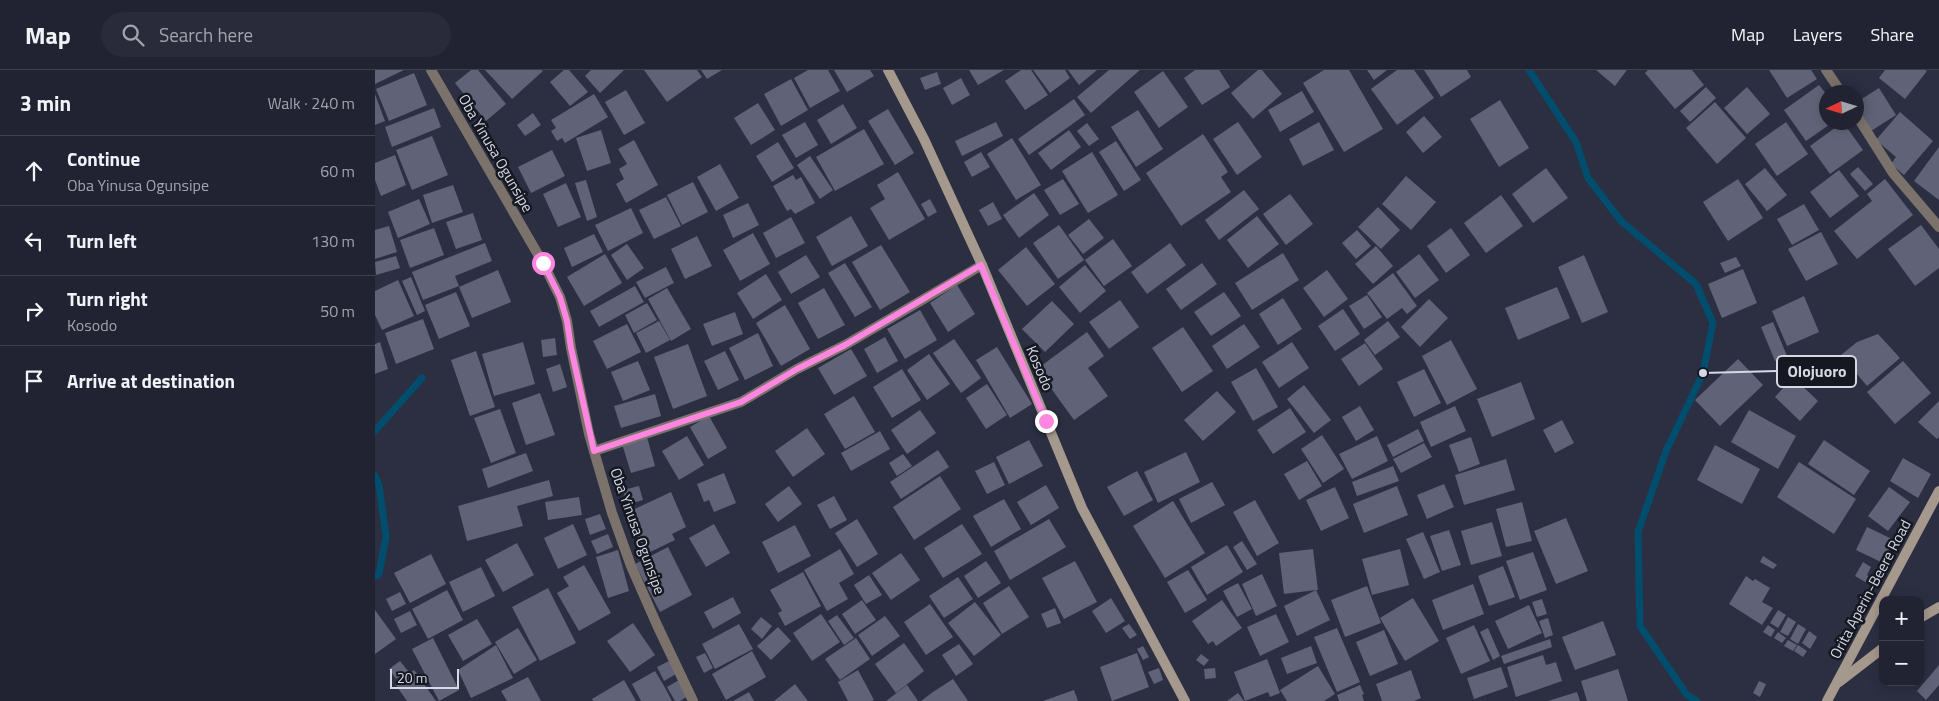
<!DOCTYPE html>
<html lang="en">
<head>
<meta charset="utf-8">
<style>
	:root { --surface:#212332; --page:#292b3a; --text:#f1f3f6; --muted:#a2a4ac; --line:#3e404d }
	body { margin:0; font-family:"Titillium Web",sans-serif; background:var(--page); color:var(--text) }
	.controls { position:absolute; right:15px; bottom:15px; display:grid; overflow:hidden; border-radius:10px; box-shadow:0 2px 12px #0003 }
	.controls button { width:45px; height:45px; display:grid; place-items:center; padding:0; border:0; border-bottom:1px solid var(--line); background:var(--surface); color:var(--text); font:25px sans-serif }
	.compass { position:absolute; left:1444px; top:15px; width:45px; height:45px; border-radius:50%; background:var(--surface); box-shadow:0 2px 12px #0003; rotate:266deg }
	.scale { position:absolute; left:15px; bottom:12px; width:69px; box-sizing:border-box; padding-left:5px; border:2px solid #d6d9e5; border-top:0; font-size:14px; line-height:18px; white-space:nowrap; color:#d6d9e5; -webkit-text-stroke:4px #161821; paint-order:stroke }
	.stop { position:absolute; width:15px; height:15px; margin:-11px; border:4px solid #fe86e1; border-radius:50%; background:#fff }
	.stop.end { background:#fe86e1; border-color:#fff; box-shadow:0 1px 5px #0008 }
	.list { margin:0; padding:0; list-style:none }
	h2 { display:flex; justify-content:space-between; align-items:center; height:65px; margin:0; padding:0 20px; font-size:21px }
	h2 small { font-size:16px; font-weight:400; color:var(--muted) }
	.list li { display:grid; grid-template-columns:32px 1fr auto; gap:15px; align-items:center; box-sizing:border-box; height:70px; padding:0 20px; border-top:1px solid var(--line) }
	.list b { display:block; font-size:19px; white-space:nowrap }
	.list p { margin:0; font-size:16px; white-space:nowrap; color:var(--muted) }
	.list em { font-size:16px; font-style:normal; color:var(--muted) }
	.icon { flex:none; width:28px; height:28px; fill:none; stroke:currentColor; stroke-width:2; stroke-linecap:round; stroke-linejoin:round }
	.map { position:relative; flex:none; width:1564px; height:631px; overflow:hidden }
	header { display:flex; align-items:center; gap:30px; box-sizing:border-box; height:70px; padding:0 25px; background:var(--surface); border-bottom:1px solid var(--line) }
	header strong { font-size:24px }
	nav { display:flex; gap:28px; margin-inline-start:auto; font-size:18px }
	.search { width:350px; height:45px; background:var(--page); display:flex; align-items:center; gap:12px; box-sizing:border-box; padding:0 18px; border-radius:28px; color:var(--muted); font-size:19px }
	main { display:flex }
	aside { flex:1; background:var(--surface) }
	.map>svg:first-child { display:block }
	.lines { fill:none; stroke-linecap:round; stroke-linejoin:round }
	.stream { stroke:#014d6d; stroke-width:7 }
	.building { fill:#606277 }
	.street { stroke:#7b736b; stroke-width:10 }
	.secondary { stroke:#a5988c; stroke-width:10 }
	.route { stroke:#fe86e1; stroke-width:6 }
	.labels { text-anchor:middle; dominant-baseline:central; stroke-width:5; stroke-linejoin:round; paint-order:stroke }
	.street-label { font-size:15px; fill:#d6d9e5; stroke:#161821 }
	.leader { fill:none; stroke:#d6d9e5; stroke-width:2 }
	.callout-dot { fill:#d6d9e5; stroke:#161821; stroke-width:2 }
	.callout { fill:#161821; stroke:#d6d9e5; stroke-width:2 }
	.callout-label { font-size:16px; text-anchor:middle; font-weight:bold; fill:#d6d9e5 }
</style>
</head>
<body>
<header>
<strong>Map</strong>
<div class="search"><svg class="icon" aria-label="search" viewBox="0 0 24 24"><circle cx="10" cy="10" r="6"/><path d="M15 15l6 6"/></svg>Search here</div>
<nav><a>Map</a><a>Layers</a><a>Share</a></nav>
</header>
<main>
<aside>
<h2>3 min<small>Walk · 240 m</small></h2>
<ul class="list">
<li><svg class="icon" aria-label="ahead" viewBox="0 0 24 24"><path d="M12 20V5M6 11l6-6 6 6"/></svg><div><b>Continue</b><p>Oba Yinusa Ogunsipe</p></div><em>60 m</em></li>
<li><svg class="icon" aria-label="left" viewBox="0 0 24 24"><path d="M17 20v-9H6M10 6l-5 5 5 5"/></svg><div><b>Turn left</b></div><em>130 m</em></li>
<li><svg class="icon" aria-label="right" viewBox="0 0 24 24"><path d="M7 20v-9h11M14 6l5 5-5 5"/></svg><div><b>Turn right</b><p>Kosodo</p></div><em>50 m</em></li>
<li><svg class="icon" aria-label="arrive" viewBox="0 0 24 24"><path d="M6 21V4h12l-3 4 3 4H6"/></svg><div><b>Arrive at destination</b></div></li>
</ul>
</aside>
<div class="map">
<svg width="1564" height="631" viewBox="0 0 1564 631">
	<rect width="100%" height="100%" fill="#2c2f42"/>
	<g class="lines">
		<g class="stream">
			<polyline points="1154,0 1201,72 1213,108 1246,151 1321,214 1338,253 1328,303 1291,381 1263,462 1265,556 1312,625 1322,631"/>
			<polyline points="0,361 47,308"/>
			<polyline points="0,406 4,415 11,466 4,504 0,506"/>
		</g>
	</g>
	<g class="building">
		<polygon points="0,0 29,0 0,14"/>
		<polygon points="96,0 103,0 131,34 111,51 80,13"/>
		<polygon points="110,0 166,0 168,1 137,29"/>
		<polygon points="189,0 194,0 213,22 195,36 175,12"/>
		<polygon points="216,0 249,0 225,23 210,6"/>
		<polygon points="269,0 322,0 327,7 292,32"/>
		<polygon points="326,0 347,0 332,9"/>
		<polygon points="433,0 453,0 465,21 435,38 419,8"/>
		<polygon points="459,0 495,0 499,6 472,22"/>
		<polygon points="594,0 629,0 603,15"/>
		<polygon points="646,0 656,0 673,25 650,40 630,11"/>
		<polygon points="658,0 690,0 695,8 675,23"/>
		<polygon points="693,0 722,0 704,15"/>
		<polygon points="734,0 765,0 716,43 702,27"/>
		<polygon points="820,0 844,0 855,17 827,35 809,8"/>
		<polygon points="883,0 887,0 907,24 878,49 856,23"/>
		<polygon points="949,0 974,0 1008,59 969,82 928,13"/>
		<polygon points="992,0 1012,0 999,10"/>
		<polygon points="1022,0 1039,0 1059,28 1022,55 996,19"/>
		<polygon points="1049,0 1092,0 1096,7 1066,27"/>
		<polygon points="1221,0 1252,0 1240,16"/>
		<polygon points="1273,0 1317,0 1329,15 1300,39 1270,3"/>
		<polygon points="1394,0 1436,0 1442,9 1412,28"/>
		<polygon points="1510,0 1550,0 1552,1 1530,29 1504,8"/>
		<polygon points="788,1 813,37 784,58 759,22"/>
		<polygon points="562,2 566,14 550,20 545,8"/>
		<polygon points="39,3 52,35 14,51 1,19"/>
		<polygon points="586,8 595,25 577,35 568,18"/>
		<polygon points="416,9 433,40 406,56 389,24"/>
		<polygon points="1444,15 1452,25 1452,52 1458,52 1431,71 1409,40"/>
		<polygon points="1331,17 1341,28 1315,52 1305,41"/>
		<polygon points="1372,17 1395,44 1372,64 1349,38"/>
		<polygon points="1504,18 1521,45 1496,61 1482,37 1482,32"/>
		<polygon points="251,20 270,53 249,65 230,32"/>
		<polygon points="927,21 939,42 905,62 893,40"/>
		<polygon points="0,24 10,51 0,55"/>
		<polygon points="219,24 233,47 190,73 187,68 182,71 176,61 181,58 176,50"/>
		<polygon points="699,29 710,45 654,85 643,69"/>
		<polygon points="1125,30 1154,78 1124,97 1095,49"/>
		<polygon points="1340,32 1371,68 1342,94 1311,58"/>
		<polygon points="383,33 400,60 376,75 359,48"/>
		<polygon points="468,34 482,58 456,74 442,50"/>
		<polygon points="59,38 66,57 17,77 10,57"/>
		<polygon points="513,39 539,83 520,95 493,51"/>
		<polygon points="763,40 788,79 761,97 736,57"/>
		<polygon points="1525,42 1558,71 1529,105 1516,94 1521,87 1501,70"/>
		<polygon points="158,43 166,55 150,66 142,55"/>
		<polygon points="1049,46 1067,67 1048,83 1031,62"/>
		<polygon points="430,52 443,75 421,88 407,65"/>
		<polygon points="621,52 628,66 587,86 580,71"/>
		<polygon points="863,52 887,87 862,105 838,69"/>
		<polygon points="944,52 959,80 928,96 914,69"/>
		<polygon points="1411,52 1433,84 1402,106 1380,74"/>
		<polygon points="1468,52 1488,80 1455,104 1435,76"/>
		<polygon points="712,53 724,69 714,76 702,61"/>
		<polygon points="489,59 509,94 460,121 441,87"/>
		<polygon points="226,60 236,93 212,101 201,68"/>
		<polygon points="694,60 706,77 676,100 663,83"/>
		<polygon points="828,64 853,102 846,107 856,122 806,156 771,103"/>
		<polygon points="57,66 73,105 37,120 21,80"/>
		<polygon points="637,68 666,115 641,130 612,84"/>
		<polygon points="259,70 283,115 251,133 241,114 249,109 244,99 252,94 243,79"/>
		<polygon points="741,71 766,110 749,121 724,82"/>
		<polygon points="403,72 419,98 397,112 381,86"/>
		<polygon points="1564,77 1564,130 1539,111"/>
		<polygon points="177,80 190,106 156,123 143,97"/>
		<polygon points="606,82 615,97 597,107 589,92"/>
		<polygon points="717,82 743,125 713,143 687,101"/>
		<polygon points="20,85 31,115 6,126 0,110 0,93"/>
		<polygon points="435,86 458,120 445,129 422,95"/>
		<polygon points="345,94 364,128 341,141 322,107"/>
		<polygon points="1483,97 1498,114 1490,121 1475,104"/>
		<polygon points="1171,98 1193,128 1158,153 1137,124"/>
		<polygon points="1390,98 1412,125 1392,141 1370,114"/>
		<polygon points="1464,100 1484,126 1455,148 1435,122"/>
		<polygon points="523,102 550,149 514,170 495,138 510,129 502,115"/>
		<polygon points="418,105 421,110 426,107 440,133 420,144 416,139 412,141 398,116"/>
		<polygon points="1031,106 1061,132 1036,160 1007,134"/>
		<polygon points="688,109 704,134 685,145 669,120"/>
		<polygon points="1363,109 1388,148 1353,171 1328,132"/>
		<polygon points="1510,109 1538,145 1482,189 1459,161 1497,131 1492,124"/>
		<polygon points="211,110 222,147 212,151 200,113"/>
		<polygon points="318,112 333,142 307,155 292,125"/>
		<polygon points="191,113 206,147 183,157 168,124"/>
		<polygon points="78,115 88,142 57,153 48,125"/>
		<polygon points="869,120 884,139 844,170 830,150"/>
		<polygon points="659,123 674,145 644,168 628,145"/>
		<polygon points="915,124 938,154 911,175 888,144"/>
		<polygon points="1126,125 1148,156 1111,183 1089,153"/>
		<polygon points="291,127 306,156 279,169 264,140"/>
		<polygon points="44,129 55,154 23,168 13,142"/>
		<polygon points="555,129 562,142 553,147 546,134"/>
		<polygon points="618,132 627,149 613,156 604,140"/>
		<polygon points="373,133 384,155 358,168 348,145"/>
		<polygon points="1429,134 1444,160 1417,175 1402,149"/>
		<polygon points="1003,137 1025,160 1006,179 983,157"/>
		<polygon points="256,138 268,163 233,181 220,155"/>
		<polygon points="98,143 107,170 81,179 71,152"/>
		<polygon points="476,146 493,176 457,196 441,167"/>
		<polygon points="882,146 904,174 873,198 852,170"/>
		<polygon points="416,147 430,173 401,188 388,163"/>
		<polygon points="714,149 729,168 708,184 693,165"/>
		<polygon points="684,155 709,190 683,209 658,173"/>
		<polygon points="1546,155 1564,179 1564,198 1540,216 1513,179"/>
		<polygon points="14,156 22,182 0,189 0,160"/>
		<polygon points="59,158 69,185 35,198 25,170"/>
		<polygon points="1076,158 1095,185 1071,203 1052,176"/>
		<polygon points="982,160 996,176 981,189 967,173"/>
		<polygon points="1446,162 1463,194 1431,211 1413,179"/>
		<polygon points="378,163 395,194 365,211 348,180"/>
		<polygon points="219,164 228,182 197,197 189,178"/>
		<polygon points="322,166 337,196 310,209 296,179"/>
		<polygon points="738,169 757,196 729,216 710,190"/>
		<polygon points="110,173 117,191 80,206 84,216 48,230 37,202"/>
		<polygon points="795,173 811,195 772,224 756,202"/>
		<polygon points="252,174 269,198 252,210 236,185"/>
		<polygon points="506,175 535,222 505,240 477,192"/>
		<polygon points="1001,176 1018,196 998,214 980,194"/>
		<polygon points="651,177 680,214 652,236 623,200"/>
		<polygon points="908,183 924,210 877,240 860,213"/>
		<polygon points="230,184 247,213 209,236 192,207"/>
		<polygon points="1044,184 1064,210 1040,228 1021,202"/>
		<polygon points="431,185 445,207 416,224 403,202"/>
		<polygon points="1209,185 1233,242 1207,253 1183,197"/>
		<polygon points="21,186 25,198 1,205 0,192"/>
		<polygon points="1361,187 1366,196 1350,203 1345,193"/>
		<polygon points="470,193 497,237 480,247 453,203"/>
		<polygon points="827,193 842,214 806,240 791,219"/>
		<polygon points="710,195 731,221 705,243 684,217"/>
		<polygon points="291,197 299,213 270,228 261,212"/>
		<polygon points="1368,199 1382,233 1347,248 1333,214"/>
		<polygon points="123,200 136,232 97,248 84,217"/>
		<polygon points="952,200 973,229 949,247 928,218"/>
		<polygon points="1018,203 1042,236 1032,244 1027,238 1012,249 992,223"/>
		<polygon points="391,204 407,230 378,249 362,223"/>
		<polygon points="36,207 50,241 42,245 27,211"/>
		<polygon points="23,210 39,246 7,260 0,245 0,221"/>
		<polygon points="582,215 600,244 573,262 555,233"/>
		<polygon points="260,216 269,232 224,257 215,241"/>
		<polygon points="1182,217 1195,248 1143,270 1130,238"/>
		<polygon points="292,218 316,259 296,271 273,229"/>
		<polygon points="449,218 470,255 443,269 423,233"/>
		<polygon points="81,222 95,256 64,269 50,235"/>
		<polygon points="849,222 866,246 836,266 819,242"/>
		<polygon points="992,225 1007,247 989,259 974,236"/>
		<polygon points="1429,226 1444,262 1412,276 1397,241"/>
		<polygon points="908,228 927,259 903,275 884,244"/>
		<polygon points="1054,229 1073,248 1045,277 1026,257"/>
		<polygon points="745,230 764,257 734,279 714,252"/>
		<polygon points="677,231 699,254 670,282 647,259"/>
		<polygon points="272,233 282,250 259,263 250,245"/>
		<polygon points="410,235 435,279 406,296 381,253"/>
		<polygon points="968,239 985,264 960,281 943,256"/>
		<polygon points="545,240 562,270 530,289 512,259"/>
		<polygon points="360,242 368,264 337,276 328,254"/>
		<polygon points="48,249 59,279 21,294 10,263"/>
		<polygon points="284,251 295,270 271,283 261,263"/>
		<polygon points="1013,251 1025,267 1000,285 989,270"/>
		<polygon points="1398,252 1412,286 1400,291 1386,257"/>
		<polygon points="252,254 266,282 232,299 218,271"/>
		<polygon points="869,254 885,277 852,299 837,276"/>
		<polygon points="808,257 838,301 807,322 777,278"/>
		<polygon points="712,262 729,286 713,298 733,326 699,350 662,299"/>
		<polygon points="383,263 398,296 370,310 354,278"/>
		<polygon points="1503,264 1525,288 1492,316 1466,285 1482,272"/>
		<polygon points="510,267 523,291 502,303 489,279"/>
		<polygon points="180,268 182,285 168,287 166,270"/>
		<polygon points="579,269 606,308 586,323 558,283"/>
		<polygon points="1076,270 1102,319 1072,335 1047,286"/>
		<polygon points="5,272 13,299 0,304 0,274"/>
		<polygon points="148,272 160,314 119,326 107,284"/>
		<polygon points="917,272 934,298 904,318 887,292"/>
		<polygon points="990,273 1008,299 984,316 966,289"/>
		<polygon points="313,274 332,326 298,339 279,287"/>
		<polygon points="622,277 657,334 635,348 601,290"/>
		<polygon points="476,279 492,306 459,325 443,298"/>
		<polygon points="101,281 120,337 95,346 76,290"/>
		<polygon points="350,281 364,310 343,320 329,291"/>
		<polygon points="554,284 575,314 552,330 532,300"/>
		<polygon points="1363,289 1388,315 1345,356 1320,330"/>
		<polygon points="263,291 275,320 248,331 236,302"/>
		<polygon points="1528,291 1556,323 1520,354 1492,322"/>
		<polygon points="185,294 192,317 178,322 171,299"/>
		<polygon points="881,298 903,337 878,351 856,312"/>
		<polygon points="527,299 546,330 517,348 498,317"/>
		<polygon points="1049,299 1066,333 1039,347 1022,312"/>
		<polygon points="1418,307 1443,331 1425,351 1400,327"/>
		<polygon points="1146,312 1160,349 1117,367 1102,329"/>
		<polygon points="612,314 632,345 611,359 591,328"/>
		<polygon points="929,315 956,350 939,363 912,329"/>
		<polygon points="842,321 861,342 828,371 809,350"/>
		<polygon points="165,323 180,365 151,375 137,333"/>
		<polygon points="280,324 286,346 246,358 239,336"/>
		<polygon points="479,326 500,362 470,379 449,344"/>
		<polygon points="1564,331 1564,367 1562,369 1543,352"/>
		<polygon points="985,336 999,360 981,371 967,347"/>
		<polygon points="1080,336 1091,361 1056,377 1045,352"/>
		<polygon points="915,338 931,362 898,384 882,360"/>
		<polygon points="125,339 141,383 116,393 99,348"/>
		<polygon points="545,340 561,363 532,384 516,360"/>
		<polygon points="1374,340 1421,366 1403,399 1356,372"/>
		<polygon points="334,346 352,378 333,389 315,357"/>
		<polygon points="1187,350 1199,373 1180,383 1168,360"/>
		<polygon points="432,358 450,384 418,407 400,381"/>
		<polygon points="1043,359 1049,371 1018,387 1012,375"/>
		<polygon points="505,361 515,379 476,401 466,383"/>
		<polygon points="947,365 969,399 948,413 926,379"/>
		<polygon points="312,366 329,395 304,410 287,381"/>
		<polygon points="1002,366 1013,391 977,409 964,384"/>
		<polygon points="272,367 280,396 256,403 247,374"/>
		<polygon points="1096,367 1105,394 1084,402 1074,375"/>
		<polygon points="654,370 668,396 634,414 621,387"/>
		<polygon points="1449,370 1495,401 1479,425 1433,394"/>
		<polygon points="1049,373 1057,387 1026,403 1018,389"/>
		<polygon points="1340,375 1385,399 1367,434 1322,410"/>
		<polygon points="563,380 574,397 526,429 515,412"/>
		<polygon points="811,382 825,412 783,433 769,402"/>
		<polygon points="151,383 158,401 113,418 107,399"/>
		<polygon points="528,384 537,396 522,406 514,393"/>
		<polygon points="1528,388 1556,404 1543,428 1515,411"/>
		<polygon points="1131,389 1140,420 1089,435 1080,405"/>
		<polygon points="932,391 947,416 924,430 909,404"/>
		<polygon points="619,392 630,415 612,424 600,401"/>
		<polygon points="1424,392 1481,429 1459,464 1402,427"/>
		<polygon points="1018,396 1024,411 982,426 977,412"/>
		<polygon points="762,401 778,430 749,446 732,417"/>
		<polygon points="349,403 361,433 339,442 334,430 329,432 322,414"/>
		<polygon points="565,406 586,439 539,470 518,437"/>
		<polygon points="174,410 178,426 142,436 148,456 92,471 83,436"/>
		<polygon points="837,412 850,435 816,453 804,429"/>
		<polygon points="1069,414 1079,437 1052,449 1042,425"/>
		<polygon points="671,415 684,438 656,455 642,432"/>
		<polygon points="264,416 268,430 251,435 248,420"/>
		<polygon points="414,416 427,434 403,452 390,434"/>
		<polygon points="1022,416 1033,445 989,463 978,434"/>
		<polygon points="960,417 974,448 946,461 931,430"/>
		<polygon points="1514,417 1535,432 1513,461 1493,446"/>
		<polygon points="296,422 311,457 297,464 300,470 271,484 251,443"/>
		<polygon points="459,426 472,450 455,459 442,435"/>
		<polygon points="204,427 207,445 173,450 170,432"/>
		<polygon points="629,429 646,459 616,477 598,446"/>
		<polygon points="880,430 904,473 882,486 858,442"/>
		<polygon points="798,431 830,483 790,508 758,456"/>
		<polygon points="1147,432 1157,471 1131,477 1121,439"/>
		<polygon points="225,444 231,459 215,465 210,449"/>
		<polygon points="1191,448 1213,501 1181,514 1159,461"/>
		<polygon points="482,449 503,484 482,497 460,463"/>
		<polygon points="674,449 691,477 635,510 619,481"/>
		<polygon points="1117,452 1127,486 1096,495 1086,461"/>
		<polygon points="198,454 212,485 183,499 169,468"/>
		<polygon points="339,454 355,483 331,497 314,468"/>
		<polygon points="587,454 607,484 568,508 549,478"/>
		<polygon points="420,455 436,486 403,503 387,472"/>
		<polygon points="1492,457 1519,470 1508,493 1481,480"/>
		<polygon points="1074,460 1086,495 1067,501 1055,466"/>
		<polygon points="1048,462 1065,502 1049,509 1031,469"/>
		<polygon points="233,464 238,477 222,484 216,471"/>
		<polygon points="867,471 882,494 872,500 858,477"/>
		<polygon points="142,473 159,505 128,522 110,490"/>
		<polygon points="852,475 868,502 832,525 816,497"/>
		<polygon points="293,477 317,525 285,542 260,494"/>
		<polygon points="465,479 479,504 464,513 473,529 452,541 429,500"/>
		<polygon points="938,479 943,520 941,520 955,550 922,566 909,536 941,520 909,524 904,483"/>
		<polygon points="1025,479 1034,515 997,525 987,489"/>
		<polygon points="243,480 254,521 233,528 221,487"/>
		<polygon points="1158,482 1172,520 1145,530 1131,491"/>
		<polygon points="526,483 545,510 516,530 497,503"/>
		<polygon points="56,484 71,514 35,533 19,503"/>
		<polygon points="1388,486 1402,495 1398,499 1385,492"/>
		<polygon points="611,491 626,513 603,528 589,506"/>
		<polygon points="700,491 722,532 689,549 667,508"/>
		<polygon points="1488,492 1496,497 1492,505 1495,507 1492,513 1480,506"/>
		<polygon points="209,495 236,543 204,561 182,523 194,516 188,507"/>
		<polygon points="1128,496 1140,527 1114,536 1103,506"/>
		<polygon points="106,497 120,526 88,542 74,512"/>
		<polygon points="813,500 832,530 810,543 792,512"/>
		<polygon points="428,502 446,536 410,556 403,543 407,541 395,520"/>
		<polygon points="887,504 902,536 881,546 867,514"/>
		<polygon points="494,505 507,525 491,534 479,515"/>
		<polygon points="1371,506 1378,511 1380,509 1395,518 1387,532 1398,538 1387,555 1354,534"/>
		<polygon points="583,507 598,529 569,548 554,526"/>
		<polygon points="863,513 877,539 862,547 848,521"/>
		<polygon points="1098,514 1109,544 1068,560 1057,530"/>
		<polygon points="634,516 654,547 627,564 608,533"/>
		<polygon points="992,516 1006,553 970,567 956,530"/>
		<polygon points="173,518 201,573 165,591 137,537"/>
		<polygon points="72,520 88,550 53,569 37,539"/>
		<polygon points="25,522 31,534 17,541 11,529"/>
		<polygon points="358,527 366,543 338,559 329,542"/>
		<polygon points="736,528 750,551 731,563 717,541"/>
		<polygon points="1038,528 1064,571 1030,591 1005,548"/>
		<polygon points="1167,529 1172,544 1162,547 1157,532"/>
		<polygon points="487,530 501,550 480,564 467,544"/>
		<polygon points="847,530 867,558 841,576 838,571 833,574 817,551"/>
		<polygon points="600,532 626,565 599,586 573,553"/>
		<polygon points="555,534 578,567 551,585 529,552"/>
		<polygon points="1154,535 1167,563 1133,579 1120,551"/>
		<polygon points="680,538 686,553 672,558 666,544"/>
		<polygon points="0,540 21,569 0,584"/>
		<polygon points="1403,540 1411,545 1403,558 1395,553"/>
		<polygon points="35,541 42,555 26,563 19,549"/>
		<polygon points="446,544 465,572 437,591 418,563"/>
		<polygon points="901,544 914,572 885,586 872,557"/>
		<polygon points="462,545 479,568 469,575 453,551"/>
		<polygon points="510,546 525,566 497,586 483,565"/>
		<polygon points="386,547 397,556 387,569 376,559"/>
		<polygon points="1413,547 1421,552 1413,566 1405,562"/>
		<polygon points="1173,548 1178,565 1170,568 1164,551"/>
		<polygon points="102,549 117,574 88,591 73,565"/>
		<polygon points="1228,551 1241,585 1200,600 1187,567"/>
		<polygon points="258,553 280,585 255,602 232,571"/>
		<polygon points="364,554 378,579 340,599 327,574"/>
		<polygon points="754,554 762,565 755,569 747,558"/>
		<polygon points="1423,554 1431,559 1423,574 1415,569"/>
		<polygon points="1099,555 1115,591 1086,604 1071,568"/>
		<polygon points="1393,555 1400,560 1396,567 1388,562"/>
		<polygon points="403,557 416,571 396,590 382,576"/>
		<polygon points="143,558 162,590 139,604 120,572"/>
		<polygon points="962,558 985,612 962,622 939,567"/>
		<polygon points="1113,558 1125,586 1118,590 1105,562"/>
		<polygon points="1009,560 1023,594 995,606 981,572"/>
		<polygon points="1434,561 1442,567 1435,579 1427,573"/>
		<polygon points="1403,562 1411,568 1407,573 1399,568"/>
		<polygon points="58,568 84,620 64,631 37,579"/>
		<polygon points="481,568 495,589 465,610 450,589"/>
		<polygon points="1175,569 1177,577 1129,594 1126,586"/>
		<polygon points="1413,570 1422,575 1418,581 1409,576"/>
		<polygon points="529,573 549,601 521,623 500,594"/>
		<polygon points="584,574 598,594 581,606 567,585"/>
		<polygon points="121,575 138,608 96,628 83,600"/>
		<polygon points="1423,575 1432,581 1428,587 1419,581"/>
		<polygon points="768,576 774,587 768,590 762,579"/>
		<polygon points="936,576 942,593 912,604 906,588"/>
		<polygon points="377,581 391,607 351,630 337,604"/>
		<polygon points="330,583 338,598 329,603 321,587"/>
		<polygon points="762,583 774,617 737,631 725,597"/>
		<polygon points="826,584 834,590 829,596 821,590"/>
		<polygon points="1168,585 1171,595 1181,592 1187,611 1141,627 1132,597"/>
		<polygon points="892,589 905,623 895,627 893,622 870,631 859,602"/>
		<polygon points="25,591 33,601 21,609 14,599"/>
		<polygon points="294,591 301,604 289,611 282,597"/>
		<polygon points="1564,595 1564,615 1551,630 1542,621"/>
		<polygon points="943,596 960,624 949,631 912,631 905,620"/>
		<polygon points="1126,597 1133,617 1099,629 1092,608"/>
		<polygon points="784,598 788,610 779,614 773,602"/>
		<polygon points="840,598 841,608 830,609 829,599"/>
		<polygon points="1243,599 1253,631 1212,631 1206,611"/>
		<polygon points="39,600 61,631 32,631 20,614"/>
		<polygon points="483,600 499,630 496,631 473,631 463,612"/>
		<polygon points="1036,600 1046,628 1039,631 1007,631 1001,614"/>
		<polygon points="280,601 289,616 297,631 266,631 257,614"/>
		<polygon points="153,607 166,631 132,631 126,621"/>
		<polygon points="578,609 593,631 546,631 558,622"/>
		<polygon points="249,610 261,631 218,631 217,629"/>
		<polygon points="304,610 313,626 305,631 300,631 292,617"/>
		<polygon points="1384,611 1391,614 1385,627 1378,623"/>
		<polygon points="420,614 433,631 399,631 404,627"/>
		<polygon points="532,615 543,631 511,631"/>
		<polygon points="985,615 989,624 987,625 989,631 964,631 962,625"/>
		<polygon points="699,620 703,631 668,631"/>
		<polygon points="374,622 379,631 358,631"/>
		<polygon points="1202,622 1205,631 1173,631"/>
		<polygon points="863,623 869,631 852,631"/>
	</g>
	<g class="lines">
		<g class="street">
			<polyline points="56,0 168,193 185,227 192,251 196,278 214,364 237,443 256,496 282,555 318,631"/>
			<polyline points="1451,0 1466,22"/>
			<polyline points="1482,46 1518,103 1564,157"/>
			<polyline points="219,381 366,332 422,299 470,275 607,195"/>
		</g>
		<g class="secondary">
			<polyline points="513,0 549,69 607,195 707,438 810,631"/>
			<polyline points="1545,548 1564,537"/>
			<polyline points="1464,612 1508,578"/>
			<polyline points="1452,631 1564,421"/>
		</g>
	</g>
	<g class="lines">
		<polyline class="route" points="168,193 185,227 192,251 196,278 219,381 366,332 422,299 470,275 606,195 671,351"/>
	</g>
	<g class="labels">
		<g class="street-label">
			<text transform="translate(121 83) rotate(60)">Oba Yinusa Ogunsipe</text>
			<text transform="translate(665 298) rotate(67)">Kosodo</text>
			<text transform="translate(263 461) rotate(70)">Oba Yinusa Ogunsipe</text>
			<text transform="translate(1495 519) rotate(-62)">Orita Aperin-Beere Road</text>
		</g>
	</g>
	<path class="leader" d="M1328 303L1402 301"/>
	<circle class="callout-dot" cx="1328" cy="303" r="5"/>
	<rect class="callout" x="1402" y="286" width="79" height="31" rx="5"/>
	<g class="callout-label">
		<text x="1442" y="307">Olojuoro</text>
	</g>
</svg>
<div class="controls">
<button>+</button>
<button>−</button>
</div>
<svg class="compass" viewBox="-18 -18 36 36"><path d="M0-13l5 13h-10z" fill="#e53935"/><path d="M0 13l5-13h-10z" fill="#a2a4ac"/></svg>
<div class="scale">20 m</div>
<div class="stop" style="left:168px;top:193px"></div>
<div class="stop end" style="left:671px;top:351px"></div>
</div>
</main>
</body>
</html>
